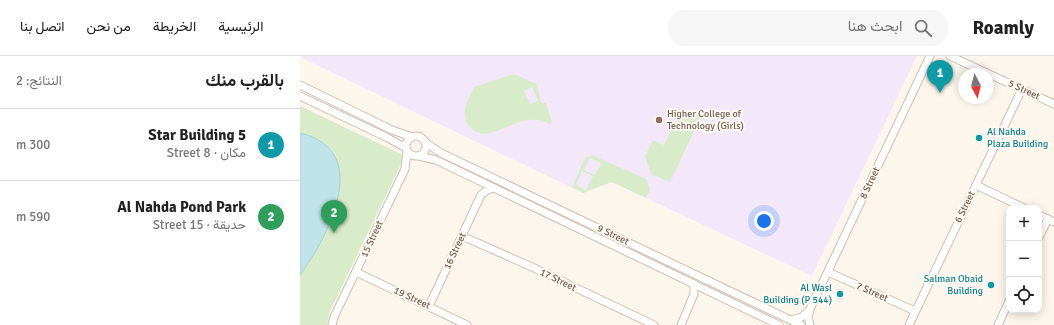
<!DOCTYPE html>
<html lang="ar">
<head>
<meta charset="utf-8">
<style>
	:root { --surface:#fff; --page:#f6f6f6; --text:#222; --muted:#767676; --line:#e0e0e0; --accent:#d93025 }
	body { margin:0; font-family:Signika,Vazirmatn,sans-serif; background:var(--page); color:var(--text); direction:rtl }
	.controls { position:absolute; right:12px; bottom:12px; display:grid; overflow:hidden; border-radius:8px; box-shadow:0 2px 10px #0003 }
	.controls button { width:36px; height:36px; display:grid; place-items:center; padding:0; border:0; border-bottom:1px solid var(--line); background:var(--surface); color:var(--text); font:20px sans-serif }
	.compass { position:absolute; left:658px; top:12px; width:36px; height:36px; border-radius:50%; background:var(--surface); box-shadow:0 2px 10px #0003; rotate:173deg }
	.you { position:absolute; left:464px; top:165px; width:14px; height:14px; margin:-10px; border:3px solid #fff; border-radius:50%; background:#1a73e8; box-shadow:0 0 0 6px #1a73e833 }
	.badge { display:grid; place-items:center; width:26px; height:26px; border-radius:50%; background:var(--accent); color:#fff; font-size:13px; font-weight:700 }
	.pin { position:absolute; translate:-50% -33px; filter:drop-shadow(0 1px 2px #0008) }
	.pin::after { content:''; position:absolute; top:21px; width:14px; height:12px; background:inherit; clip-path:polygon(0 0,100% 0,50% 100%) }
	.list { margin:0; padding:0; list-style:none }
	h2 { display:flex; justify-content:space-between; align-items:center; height:52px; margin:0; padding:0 16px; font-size:17px }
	h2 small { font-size:13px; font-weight:400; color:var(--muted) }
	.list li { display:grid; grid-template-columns:26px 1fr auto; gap:12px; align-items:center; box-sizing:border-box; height:72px; padding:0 16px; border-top:1px solid var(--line) }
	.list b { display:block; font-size:15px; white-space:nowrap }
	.list p { margin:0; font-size:13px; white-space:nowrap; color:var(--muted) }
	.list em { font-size:13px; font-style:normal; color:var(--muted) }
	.icon { flex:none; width:22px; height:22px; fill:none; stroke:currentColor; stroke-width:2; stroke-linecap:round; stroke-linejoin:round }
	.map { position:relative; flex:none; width:754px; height:269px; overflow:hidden; direction:ltr }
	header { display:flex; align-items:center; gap:24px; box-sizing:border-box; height:56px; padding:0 20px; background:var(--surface); border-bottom:1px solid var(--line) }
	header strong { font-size:19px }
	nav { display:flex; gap:22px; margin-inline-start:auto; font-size:14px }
	.search { width:280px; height:36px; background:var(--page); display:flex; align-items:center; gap:10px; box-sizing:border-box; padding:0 14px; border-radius:16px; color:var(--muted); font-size:15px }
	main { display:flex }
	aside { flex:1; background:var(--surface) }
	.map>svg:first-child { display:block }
	.education { fill:#f3e8fa }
	.green { fill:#d8ecc9; fill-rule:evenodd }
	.water { fill:#bfe3e8; stroke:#a5d3da }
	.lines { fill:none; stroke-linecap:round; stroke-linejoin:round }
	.minor-casing { stroke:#d1beb0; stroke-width:9 }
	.minor { stroke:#fff; stroke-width:7 }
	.education-dot { fill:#8d6e63; stroke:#fffaf3; stroke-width:1.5 }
	.culture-dot { fill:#0f9aa8; stroke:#fffaf3; stroke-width:1.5 }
	.labels { text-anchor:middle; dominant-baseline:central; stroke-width:4; stroke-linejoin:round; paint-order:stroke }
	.street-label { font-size:10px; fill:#7a5c4d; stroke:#fffaf3 }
	.education-label { font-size:10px; fill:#785e54; stroke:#fffaf3; text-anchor:start }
	.culture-label { font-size:10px; fill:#0d838f; stroke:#fffaf3; text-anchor:end }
</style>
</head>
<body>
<header>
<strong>Roamly</strong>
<div class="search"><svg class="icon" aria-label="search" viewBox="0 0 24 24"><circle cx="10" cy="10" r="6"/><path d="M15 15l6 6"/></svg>ابحث هنا</div>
<nav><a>الرئيسية</a><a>الخريطة</a><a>من نحن</a><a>اتصل بنا</a></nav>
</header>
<main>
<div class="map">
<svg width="754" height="269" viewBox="0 0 754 269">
	<rect width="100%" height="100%" fill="#fdf6ec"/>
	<polygon class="education" points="3,0 617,0 512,220 312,126 283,137 2,2"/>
	<g class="green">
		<path d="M214,18L237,28L241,47H246L252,65L250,68C243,65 236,63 229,64C215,66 203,74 190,77C176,81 163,69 165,54C166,47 171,38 174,31ZM232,31L238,45L230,48L224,35Z"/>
		<polygon points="0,50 101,98 103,104 30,255 27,269 0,269"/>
		<polygon points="405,52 370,126 351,118 345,100 353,84 364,89 378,60"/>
		<path d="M292,99L346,123L350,133L346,142L312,126L283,137L272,131L285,102ZM290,102L301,107L295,119L284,114ZM282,115L293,120L286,134L276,129Z"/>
	</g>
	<path class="water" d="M0,77C74,94 28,181 0,219Z"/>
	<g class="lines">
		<g class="minor-casing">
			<g id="minor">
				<polyline points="650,0 754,48"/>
				<polyline points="0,29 92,74 112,81"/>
				<polyline points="0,40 86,81 106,92"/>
				<circle cx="116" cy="90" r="10"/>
				<polyline points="126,87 141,97 501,269"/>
				<polyline points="119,100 136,104 479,269"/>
				<polyline points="676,129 724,152"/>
				<polyline points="739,159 754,166"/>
				<polyline points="162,180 232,211 354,269"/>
				<polyline points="739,181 748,163"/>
				<polyline points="56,216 167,269"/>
				<polyline points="528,216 615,255"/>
				<polyline points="129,250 181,139 187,134 194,132"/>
				<polyline points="510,254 508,261 510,269"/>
				<polyline points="491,264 502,261 510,253 630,0"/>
				<polyline points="32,269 34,261 105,113 107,95"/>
				<polyline points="381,269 394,238 394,228"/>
				<polyline points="609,269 722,33"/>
				<polyline points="698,269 709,245"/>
			</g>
		</g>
		<use href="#minor" class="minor"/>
	</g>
	<circle class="education-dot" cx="359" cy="64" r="4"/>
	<g class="culture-dot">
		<circle cx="679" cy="82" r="4"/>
		<circle cx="691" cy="229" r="4"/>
		<circle cx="540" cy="238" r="4"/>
	</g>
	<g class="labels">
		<g class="street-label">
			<text transform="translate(724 34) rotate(25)">5 Street</text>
			<text transform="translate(570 127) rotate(-65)">8 Street</text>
			<text transform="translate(665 151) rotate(-64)">6 Street</text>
			<text transform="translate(313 179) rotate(26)">9 Street</text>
			<text transform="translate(72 183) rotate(-65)">15 Street</text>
			<text transform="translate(155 195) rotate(-65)">16 Street</text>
			<text transform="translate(258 224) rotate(26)">17 Street</text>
			<text transform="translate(572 236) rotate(24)">7 Street</text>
			<text transform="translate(112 242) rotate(25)">19 Street</text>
		</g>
		<g class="education-label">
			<text x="367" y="58">Higher College of<tspan x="367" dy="12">Technology (Girls)</tspan></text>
		</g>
		<g class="culture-label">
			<text x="687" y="76" text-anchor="start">Al Nahda<tspan x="687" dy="12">Plaza Building</tspan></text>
			<text x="683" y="223">Salman Obaid<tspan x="683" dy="12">Building</tspan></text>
			<text x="532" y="232">Al Wasl<tspan x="532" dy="12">Building (P 544)</tspan></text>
		</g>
	</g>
</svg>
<div class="controls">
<button>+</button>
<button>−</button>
<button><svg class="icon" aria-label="locate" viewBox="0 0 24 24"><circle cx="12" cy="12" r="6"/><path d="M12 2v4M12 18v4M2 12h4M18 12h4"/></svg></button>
</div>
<svg class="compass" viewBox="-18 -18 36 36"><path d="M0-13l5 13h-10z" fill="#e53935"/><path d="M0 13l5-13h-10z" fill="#767676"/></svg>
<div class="you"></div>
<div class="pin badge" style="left:640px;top:37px;background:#0f9aa8">1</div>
<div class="pin badge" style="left:34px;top:177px;background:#2e9e5b">2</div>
</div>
<aside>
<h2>بالقرب منك<small>النتائج: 2</small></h2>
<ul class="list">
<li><span class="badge" style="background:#0f9aa8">1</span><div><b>5 Star Building</b><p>مكان · 8 Street</p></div><em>300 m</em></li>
<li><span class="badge" style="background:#2e9e5b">2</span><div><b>Al Nahda Pond Park</b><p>حديقة · 15 Street</p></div><em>590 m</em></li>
</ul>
</aside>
</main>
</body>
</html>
